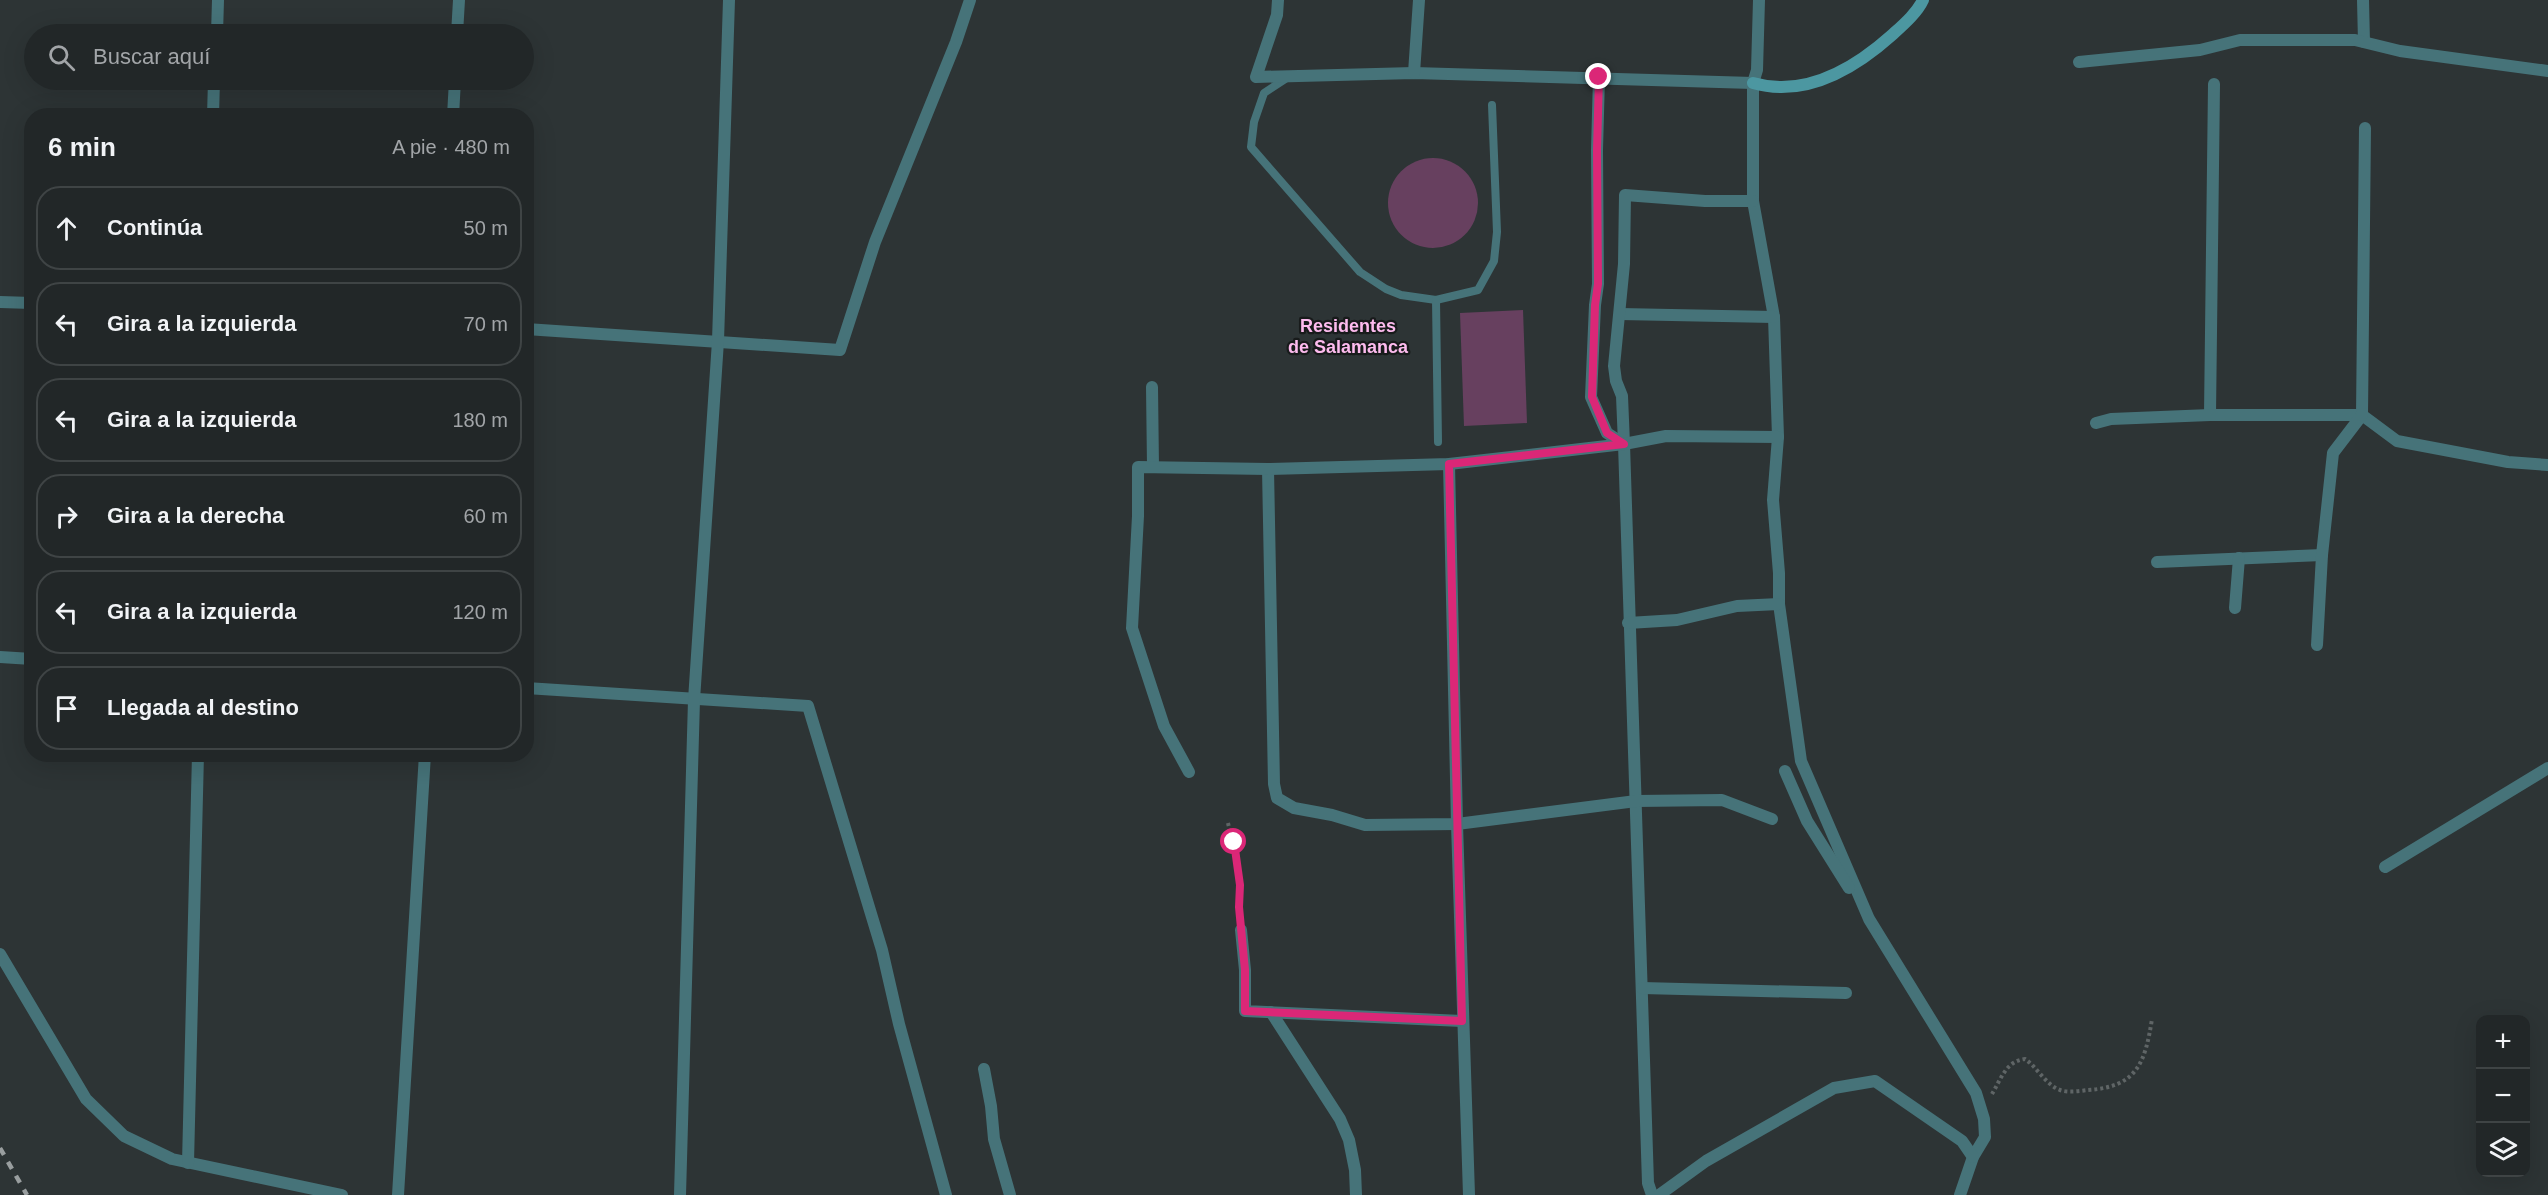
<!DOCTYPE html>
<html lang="es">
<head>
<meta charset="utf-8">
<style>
	:root { --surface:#222728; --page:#2a2f30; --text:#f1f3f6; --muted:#a2a5a8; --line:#3f4445 }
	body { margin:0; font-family:Arial,sans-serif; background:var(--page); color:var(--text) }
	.controls { position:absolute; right:18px; bottom:18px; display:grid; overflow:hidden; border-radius:12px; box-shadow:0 6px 24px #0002 }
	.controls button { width:54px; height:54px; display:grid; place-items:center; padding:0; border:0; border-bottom:2px solid var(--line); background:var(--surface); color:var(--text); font:30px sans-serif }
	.stop { position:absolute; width:18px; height:18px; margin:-14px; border:4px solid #db2777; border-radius:50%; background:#fff }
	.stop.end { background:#db2777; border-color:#fff; box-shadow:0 2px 6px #0008 }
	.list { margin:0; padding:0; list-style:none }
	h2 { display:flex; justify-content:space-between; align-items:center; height:78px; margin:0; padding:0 24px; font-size:26px }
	h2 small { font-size:20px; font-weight:400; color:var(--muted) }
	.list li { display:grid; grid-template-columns:39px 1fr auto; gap:18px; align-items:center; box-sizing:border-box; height:84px; margin:0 12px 12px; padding:0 12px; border:2px solid var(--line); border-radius:24px }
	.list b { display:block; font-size:22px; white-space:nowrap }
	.list em { font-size:20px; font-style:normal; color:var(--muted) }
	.icon { flex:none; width:33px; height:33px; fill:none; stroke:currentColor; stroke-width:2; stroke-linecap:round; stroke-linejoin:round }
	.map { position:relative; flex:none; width:2548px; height:1195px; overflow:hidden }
	.search { position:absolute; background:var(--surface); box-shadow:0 6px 24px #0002; left:24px; top:24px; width:510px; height:66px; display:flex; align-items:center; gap:15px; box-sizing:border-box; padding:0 21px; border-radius:33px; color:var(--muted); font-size:22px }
	.panel { position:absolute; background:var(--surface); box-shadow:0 6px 24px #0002; left:24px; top:108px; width:510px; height:654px; border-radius:24px }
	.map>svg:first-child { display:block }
	.park { fill:#67405f }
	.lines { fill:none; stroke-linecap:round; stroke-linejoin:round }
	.path { stroke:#5f6566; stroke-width:4; stroke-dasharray:3 3; stroke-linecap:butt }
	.lane { stroke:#467379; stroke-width:8 }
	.street { stroke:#467379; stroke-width:12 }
	.secondary { stroke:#4c97a1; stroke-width:12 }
	.rail { stroke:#999e9f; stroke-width:4.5; stroke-dasharray:8 8; stroke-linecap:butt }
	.route { stroke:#db2777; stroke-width:8 }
	.labels { text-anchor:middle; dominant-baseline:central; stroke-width:4.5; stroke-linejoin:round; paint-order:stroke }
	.neighbourhood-label { font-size:18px; font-weight:bold; fill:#fdbbee; stroke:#181b1b }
</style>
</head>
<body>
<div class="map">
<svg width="2548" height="1195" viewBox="0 0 2548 1195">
	<rect width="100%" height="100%" fill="#2d3435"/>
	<g class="park">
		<circle cx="1433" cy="203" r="45"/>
		<polygon points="1523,310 1527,423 1464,426 1460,313"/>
	</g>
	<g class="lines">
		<g class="path">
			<polyline points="1228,823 1238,866 1240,915"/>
			<path d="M1992,1094C2001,1079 2006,1061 2025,1059C2037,1067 2046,1085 2060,1090C2068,1093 2080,1091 2088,1090C2137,1087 2145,1063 2152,1019"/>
		</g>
		<g class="lane">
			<polyline points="1290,76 1264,93 1254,122 1251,147 1360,272 1386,289 1401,295 1436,300 1478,290 1494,261 1497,232 1492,105"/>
			<polyline points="1436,300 1438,442"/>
		</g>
		<g class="street">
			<polyline points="1278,0 1277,15 1256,77 1414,73 1753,83"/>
			<polyline points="1759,0 1757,70 1753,83 1753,201 1774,317 1778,437 1773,500 1779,573 1779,604 1801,761 1869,919 1976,1093 1984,1119 1985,1137 1973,1157 1960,1195"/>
			<polyline points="2363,0 2364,42"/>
			<polyline points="217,34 218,0"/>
			<polyline points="457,34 459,0"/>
			<polyline points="2079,62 2200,50 2240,40 2355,40 2400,51 2548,71"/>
			<polyline points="1414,73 1419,0"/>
			<polyline points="1599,77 1597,150 1598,284 1595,305 1591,397 1607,433 1624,444 1648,1183 1652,1195"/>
			<polyline points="213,116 214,80"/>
			<polyline points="453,116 455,80"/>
			<polyline points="0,302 32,303"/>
			<polyline points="1620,314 1774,317"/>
			<polyline points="526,329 840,350 875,242 956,42 970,0"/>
			<polyline points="1152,387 1153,467"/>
			<polyline points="2210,415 2214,84"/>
			<polyline points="2096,423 2111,419 2210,415 2362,415 2397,441 2508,462 2548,465"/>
			<polyline points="1624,444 1622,396 1616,381 1614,366 1624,264 1625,195 1705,201 1753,201"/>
			<polyline points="1449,464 1457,824 1469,1195"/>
			<polyline points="1268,469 1274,784 1277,798 1294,808 1332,815 1365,825 1457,824 1636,801 1722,800 1772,819"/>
			<polyline points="2157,562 2322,555"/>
			<polyline points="2235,608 2239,558"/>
			<polyline points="1628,623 1677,620 1737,606 1779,604"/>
			<polyline points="2317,645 2322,555 2333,453 2362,415 2365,128"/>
			<polyline points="0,657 32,659"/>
			<polyline points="526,688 808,706 882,950 899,1024 946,1195"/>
			<polyline points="1785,771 1807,821 1849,888"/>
			<polyline points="1189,772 1164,726 1132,628 1138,516 1138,467 1268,469 1449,464 1624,444 1666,436 1778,437"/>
			<polyline points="2385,867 2548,768"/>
			<polyline points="1241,930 1245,970 1245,1011 1462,1021"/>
			<polyline points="0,954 86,1099 124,1136 172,1159 342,1195"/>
			<polyline points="1642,988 1846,993"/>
			<polyline points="1271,1012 1340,1119 1349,1140 1355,1170 1356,1195"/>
			<polyline points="984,1069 991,1106 994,1139 1010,1195"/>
			<polyline points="188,1163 198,754"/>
			<polyline points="398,1195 425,754"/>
			<polyline points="680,1195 694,700 718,341 729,0"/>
			<polyline points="1659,1195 1706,1161 1834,1088 1875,1081 1962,1141 1973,1157"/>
		</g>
		<path class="secondary" d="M1753,83C1805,98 1854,69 1892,35C1903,25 1917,13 1923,0"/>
		<polyline class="rail" points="0,1148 27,1195"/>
	</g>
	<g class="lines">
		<polyline class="route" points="1234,842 1240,885 1239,907 1245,970 1245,1011 1462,1021 1449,464 1624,444 1607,433 1592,397 1595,305 1598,284 1597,150 1599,77"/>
	</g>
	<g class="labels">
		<g class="neighbourhood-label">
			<text x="1348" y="326">Residentes<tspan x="1348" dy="21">de Salamanca</tspan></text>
		</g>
	</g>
</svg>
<div class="controls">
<button>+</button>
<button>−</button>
<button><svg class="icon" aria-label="layers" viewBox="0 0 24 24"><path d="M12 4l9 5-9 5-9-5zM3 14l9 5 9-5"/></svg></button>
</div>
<div class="stop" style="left:1234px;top:842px"></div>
<div class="stop end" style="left:1599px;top:77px"></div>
<div class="search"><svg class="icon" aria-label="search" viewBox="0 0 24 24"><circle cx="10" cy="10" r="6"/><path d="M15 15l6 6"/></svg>Buscar aquí</div>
<section class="panel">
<h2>6 min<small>A pie · 480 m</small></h2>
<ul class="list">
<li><svg class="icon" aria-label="ahead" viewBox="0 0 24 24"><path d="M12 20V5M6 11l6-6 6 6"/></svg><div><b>Continúa</b></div><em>50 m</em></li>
<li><svg class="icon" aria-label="left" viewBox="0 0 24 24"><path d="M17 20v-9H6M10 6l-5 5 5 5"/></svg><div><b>Gira a la izquierda</b></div><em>70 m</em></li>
<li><svg class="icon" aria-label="left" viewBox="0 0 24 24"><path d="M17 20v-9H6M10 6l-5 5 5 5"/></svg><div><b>Gira a la izquierda</b></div><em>180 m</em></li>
<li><svg class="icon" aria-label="right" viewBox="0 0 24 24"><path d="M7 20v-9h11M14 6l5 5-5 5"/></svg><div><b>Gira a la derecha</b></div><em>60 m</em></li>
<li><svg class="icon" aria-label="left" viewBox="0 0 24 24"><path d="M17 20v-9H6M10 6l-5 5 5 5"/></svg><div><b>Gira a la izquierda</b></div><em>120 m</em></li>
<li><svg class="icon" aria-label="arrive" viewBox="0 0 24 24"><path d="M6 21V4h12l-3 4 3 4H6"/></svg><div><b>Llegada al destino</b></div></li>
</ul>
</section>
</div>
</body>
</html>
